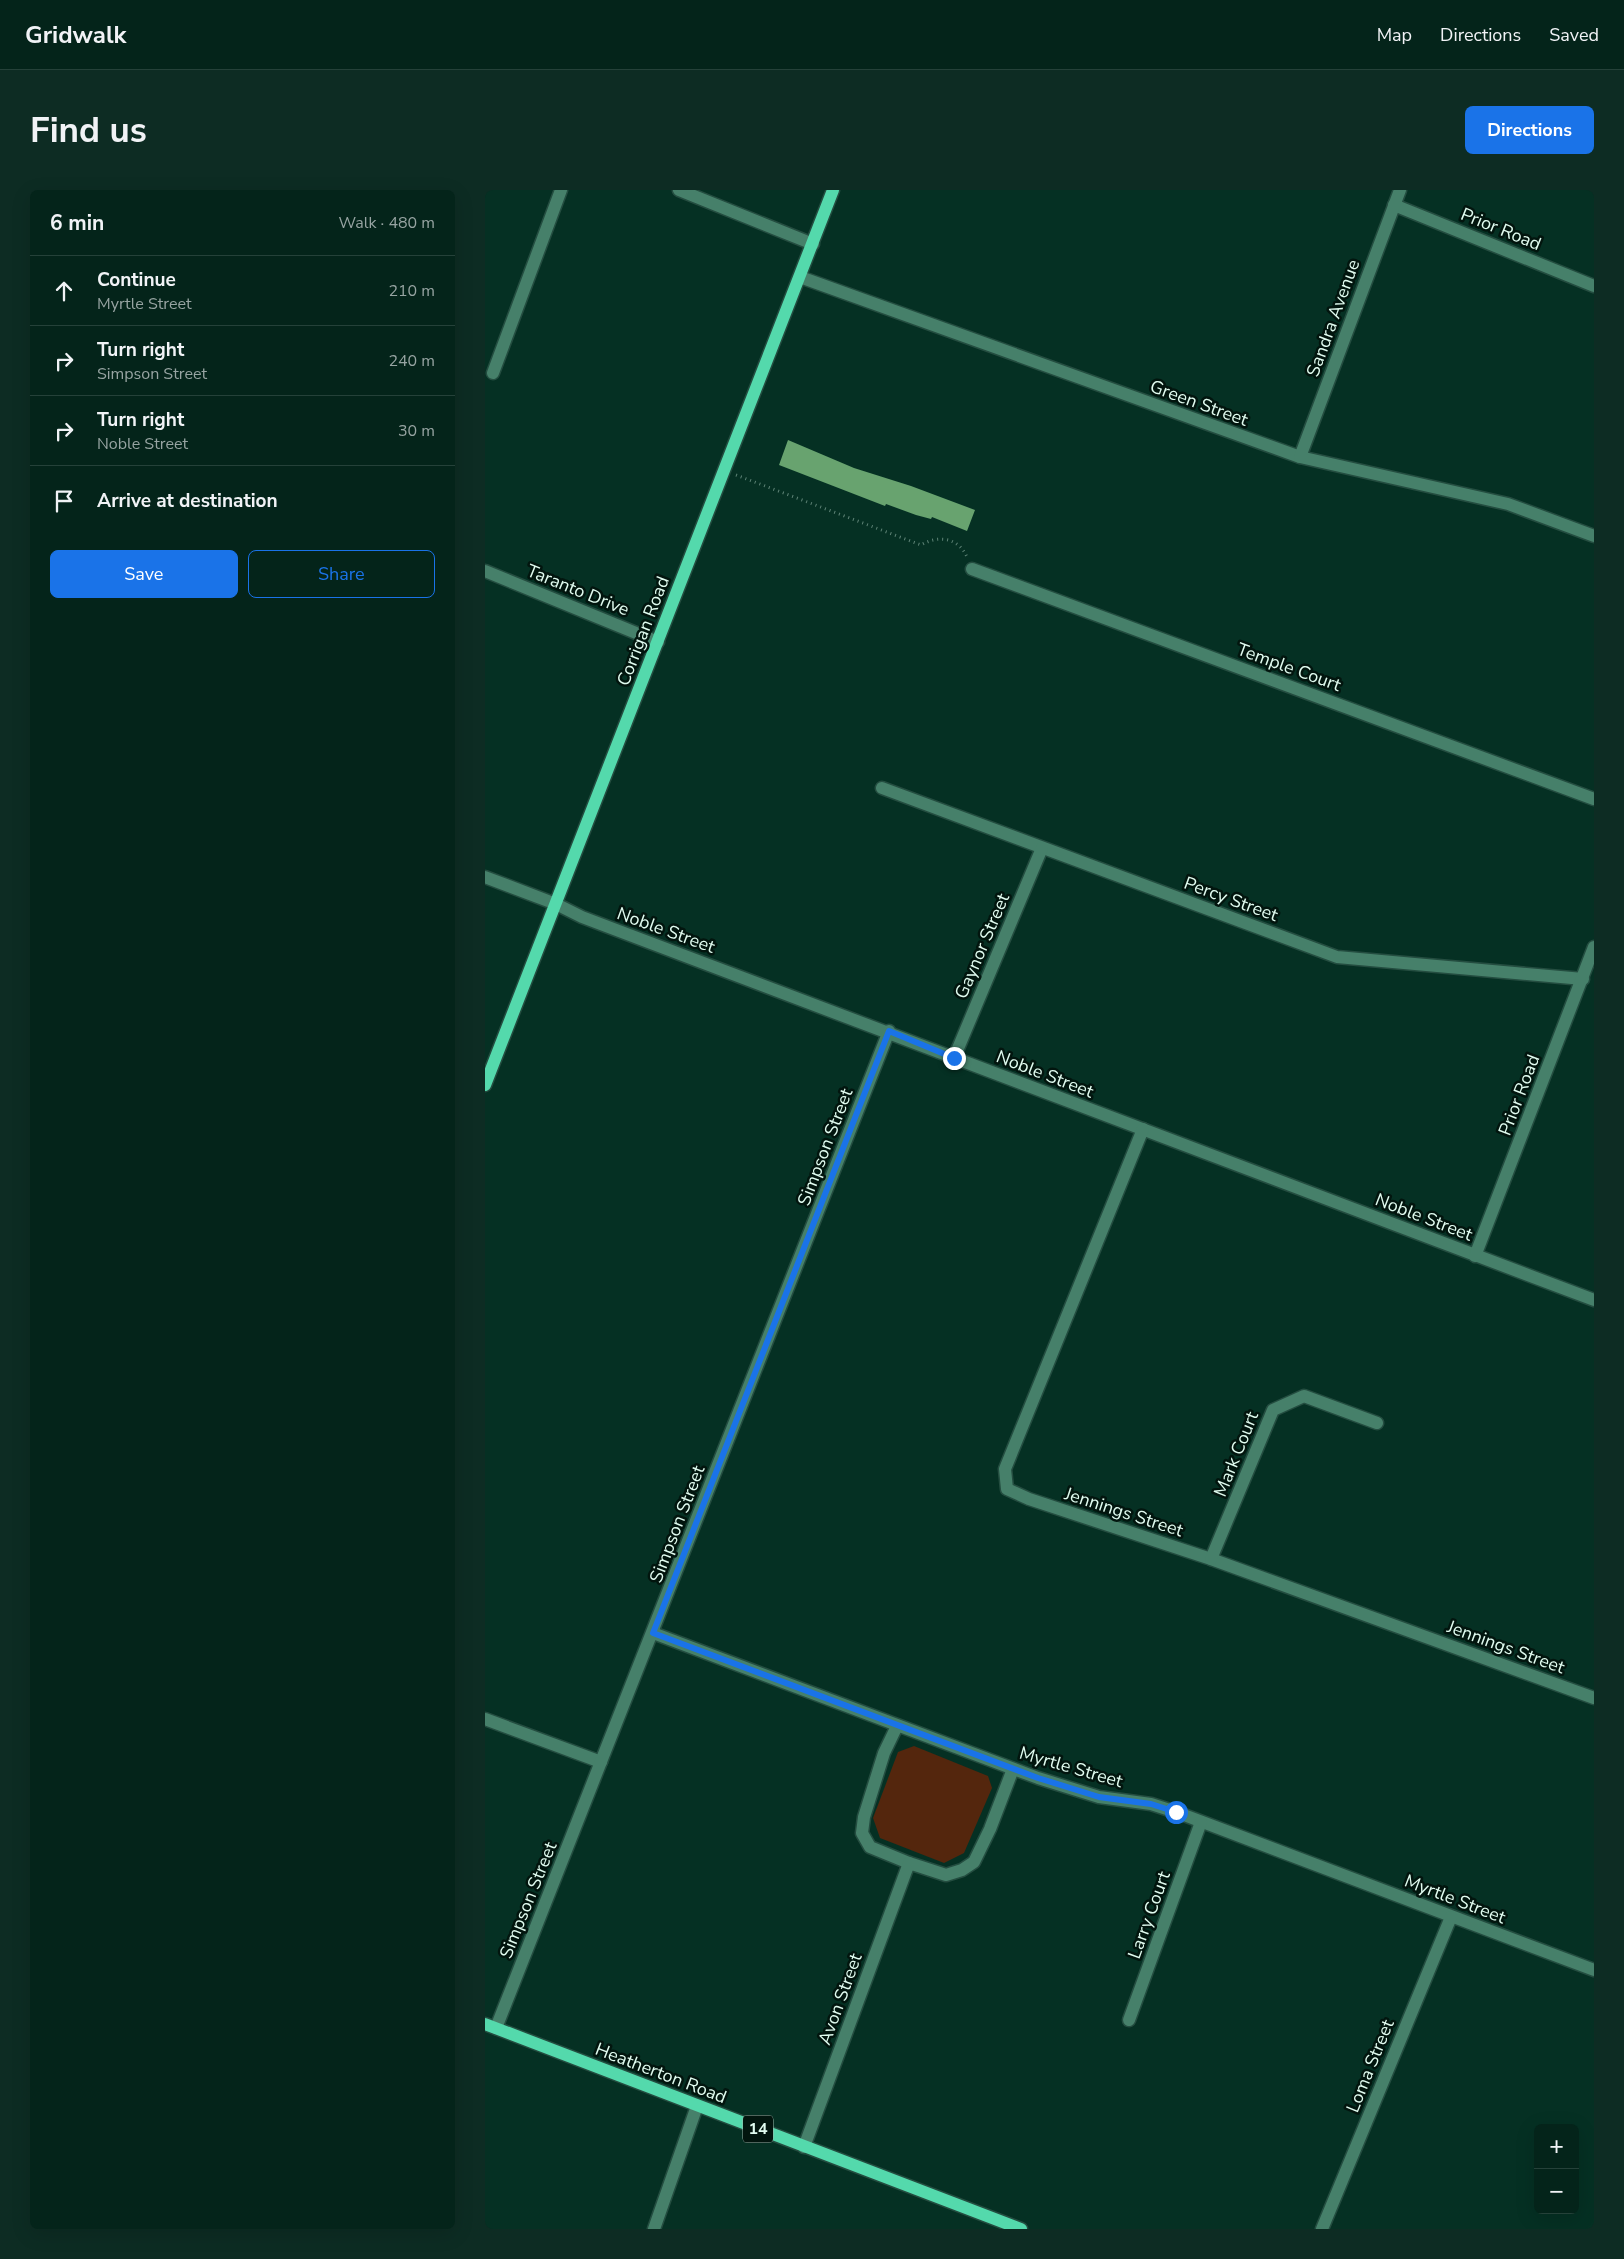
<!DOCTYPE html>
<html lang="en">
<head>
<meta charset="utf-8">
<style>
	:root { --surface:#04241a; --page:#0d2c23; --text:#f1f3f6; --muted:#97a4a2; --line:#254139; --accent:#1a73e8 }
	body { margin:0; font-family:"Nunito Sans",sans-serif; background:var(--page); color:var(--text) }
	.controls { position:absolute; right:15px; bottom:15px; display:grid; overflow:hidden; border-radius:8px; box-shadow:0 5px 20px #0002 }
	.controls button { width:45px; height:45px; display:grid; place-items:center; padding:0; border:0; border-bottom:1px solid var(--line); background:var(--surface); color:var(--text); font:25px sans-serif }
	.stop { position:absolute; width:15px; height:15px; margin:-11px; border:4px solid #1a73e8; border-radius:50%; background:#fff }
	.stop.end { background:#1a73e8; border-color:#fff; box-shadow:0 1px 5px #0008 }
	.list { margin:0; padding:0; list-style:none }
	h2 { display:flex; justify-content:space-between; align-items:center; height:65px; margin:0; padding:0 20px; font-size:21px }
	h2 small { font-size:16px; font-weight:400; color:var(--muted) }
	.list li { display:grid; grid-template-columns:32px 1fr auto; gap:15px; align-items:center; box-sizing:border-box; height:70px; padding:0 20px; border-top:1px solid var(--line) }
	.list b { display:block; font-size:19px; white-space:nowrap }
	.list p { margin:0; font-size:16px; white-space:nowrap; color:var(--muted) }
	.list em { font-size:16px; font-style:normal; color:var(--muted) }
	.actions { display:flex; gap:10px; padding:15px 20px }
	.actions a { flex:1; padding:11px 0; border:1px solid var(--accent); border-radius:8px; text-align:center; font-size:18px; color:var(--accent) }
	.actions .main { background:var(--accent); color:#fff }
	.icon { flex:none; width:28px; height:28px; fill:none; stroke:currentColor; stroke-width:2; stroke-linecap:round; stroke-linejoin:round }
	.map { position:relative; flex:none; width:1109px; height:2039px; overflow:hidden; border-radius:8px }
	header { display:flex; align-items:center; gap:30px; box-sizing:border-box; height:70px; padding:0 25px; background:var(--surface); border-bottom:1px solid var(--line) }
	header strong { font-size:24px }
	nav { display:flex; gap:28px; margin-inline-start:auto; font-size:18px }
	.intro { display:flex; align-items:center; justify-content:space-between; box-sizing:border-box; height:120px; padding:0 30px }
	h1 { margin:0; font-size:35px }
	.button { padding:12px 22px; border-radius:8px; background:var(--accent); color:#fff; font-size:18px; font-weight:700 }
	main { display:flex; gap:30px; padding:0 30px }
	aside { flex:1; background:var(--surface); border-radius:8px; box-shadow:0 5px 20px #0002 }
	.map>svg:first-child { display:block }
	.green { fill:#54260d }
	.building { fill:#68a36f }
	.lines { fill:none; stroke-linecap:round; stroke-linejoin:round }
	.minor-casing { stroke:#244d40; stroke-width:15 }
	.major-casing { stroke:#244d40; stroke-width:15 }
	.path { stroke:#5f8477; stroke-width:3; stroke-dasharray:1 4; stroke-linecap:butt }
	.minor { stroke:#46806a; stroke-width:12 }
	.major { stroke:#54d9ac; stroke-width:12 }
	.route { stroke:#1a73e8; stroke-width:6 }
	.labels { text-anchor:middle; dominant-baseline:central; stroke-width:5; stroke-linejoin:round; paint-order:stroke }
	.shield { fill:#02150e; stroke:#9eb7ac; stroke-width:1 }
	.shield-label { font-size:16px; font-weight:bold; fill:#e1fcf0 }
	.street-label { font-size:18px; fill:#e1fcf0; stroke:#02150e }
</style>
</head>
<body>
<header>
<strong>Gridwalk</strong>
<nav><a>Map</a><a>Directions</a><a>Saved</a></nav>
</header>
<div class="intro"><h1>Find us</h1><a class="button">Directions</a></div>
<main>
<aside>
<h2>6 min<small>Walk · 480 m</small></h2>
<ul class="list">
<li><svg class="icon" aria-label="ahead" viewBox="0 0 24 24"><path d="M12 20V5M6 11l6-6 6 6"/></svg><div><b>Continue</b><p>Myrtle Street</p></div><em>210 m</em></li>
<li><svg class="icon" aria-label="right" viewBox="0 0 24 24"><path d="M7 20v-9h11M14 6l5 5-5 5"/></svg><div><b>Turn right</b><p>Simpson Street</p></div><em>240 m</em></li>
<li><svg class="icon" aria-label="right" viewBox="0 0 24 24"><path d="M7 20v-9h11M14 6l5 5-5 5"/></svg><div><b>Turn right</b><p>Noble Street</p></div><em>30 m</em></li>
<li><svg class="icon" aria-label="arrive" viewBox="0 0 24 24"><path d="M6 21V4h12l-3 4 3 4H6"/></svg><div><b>Arrive at destination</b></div></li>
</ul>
<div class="actions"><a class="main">Save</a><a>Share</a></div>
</aside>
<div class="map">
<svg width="1109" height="2039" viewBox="0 0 1109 2039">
	<rect width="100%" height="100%" fill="#053023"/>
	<polygon class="green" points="429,1556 503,1586 507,1598 479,1663 459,1673 395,1648 388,1628 413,1562"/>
	<polygon class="building" points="303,250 369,278 426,296 490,320 482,341 447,327 446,329 431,325 401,314 400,316 294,275"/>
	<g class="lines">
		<g class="minor-casing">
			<g id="minor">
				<polyline points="194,0 328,54"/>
				<polyline points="909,15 1109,96"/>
				<polyline points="315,87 815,267 1023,314 1109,346"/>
				<polyline points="8,183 76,0"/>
				<polyline points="815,267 915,0"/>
				<polyline points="487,379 1109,609"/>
				<polyline points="0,381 173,452"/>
				<polyline points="397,598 852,767 1098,789"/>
				<polyline points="0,687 71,714 97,727 1109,1110"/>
				<polyline points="469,868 557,658"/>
				<polyline points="658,939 520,1279 522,1299 544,1309 726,1369 1109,1508"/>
				<polyline points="990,1066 1109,757"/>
				<polyline points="726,1369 788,1220 819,1206 892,1233"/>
				<polyline points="168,1443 553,1588 614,1607 666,1614 691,1622 1109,1780"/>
				<polyline points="0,1529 116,1572"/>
				<polyline points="412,1536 399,1563 379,1627 377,1643 385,1657 424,1673"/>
				<polyline points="644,1830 716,1632"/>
				<polyline points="11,1838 404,841"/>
				<polyline points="319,1957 424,1673 461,1685 477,1680 489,1672 505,1639 528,1579"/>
				<polyline points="169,2039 212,1916"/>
				<polyline points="837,2039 966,1727"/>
			</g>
		</g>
		<g class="major-casing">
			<g id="major">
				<polyline points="0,895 348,0"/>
				<polyline points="0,1834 536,2039"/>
			</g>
		</g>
		<path class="path" d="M251,285L436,355C453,345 473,347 482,367"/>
		<use href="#minor" class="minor"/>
		<use href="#major" class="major"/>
	</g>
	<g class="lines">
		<polyline class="route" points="469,868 404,841 168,1443 553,1588 614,1607 666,1614 691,1622"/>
	</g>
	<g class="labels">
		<rect class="shield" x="258" y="1925.5" width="30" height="27" rx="4"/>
		<g class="shield-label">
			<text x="273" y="1939">14</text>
		</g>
		<g class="street-label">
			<text transform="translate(1016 39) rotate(22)">Prior Road</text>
			<text transform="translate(848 128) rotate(-70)">Sandra Avenue</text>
			<text transform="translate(714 213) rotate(20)">Green Street</text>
			<text transform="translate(93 400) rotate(22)">Taranto Drive</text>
			<text transform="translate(158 441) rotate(-69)">Corrigan Road</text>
			<text transform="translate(804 477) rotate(20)">Temple Court</text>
			<text transform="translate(746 709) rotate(20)">Percy Street</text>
			<text transform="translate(181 740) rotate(20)">Noble Street</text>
			<text transform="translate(497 756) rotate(-67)">Gaynor Street</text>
			<text transform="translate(560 884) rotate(21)">Noble Street</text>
			<text transform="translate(1034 905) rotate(-69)">Prior Road</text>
			<text transform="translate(340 957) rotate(-69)">Simpson Street</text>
			<text transform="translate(939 1027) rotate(21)">Noble Street</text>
			<text transform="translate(751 1264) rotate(-68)">Mark Court</text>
			<text transform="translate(639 1322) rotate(18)">Jennings Street</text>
			<text transform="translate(192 1334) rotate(-69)">Simpson Street</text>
			<text transform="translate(1021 1457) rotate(20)">Jennings Street</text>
			<text transform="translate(586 1577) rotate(16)">Myrtle Street</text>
			<text transform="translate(970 1709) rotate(21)">Myrtle Street</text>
			<text transform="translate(43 1710) rotate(-68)">Simpson Street</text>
			<text transform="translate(664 1725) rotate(-70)">Larry Court</text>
			<text transform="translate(355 1809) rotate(-70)">Avon Street</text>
			<text transform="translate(885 1876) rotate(-68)">Loma Street</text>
			<text transform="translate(176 1883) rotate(21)">Heatherton Road</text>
		</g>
	</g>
</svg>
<div class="controls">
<button>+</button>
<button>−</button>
</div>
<div class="stop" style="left:691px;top:1622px"></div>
<div class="stop end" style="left:469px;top:868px"></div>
</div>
</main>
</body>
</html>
